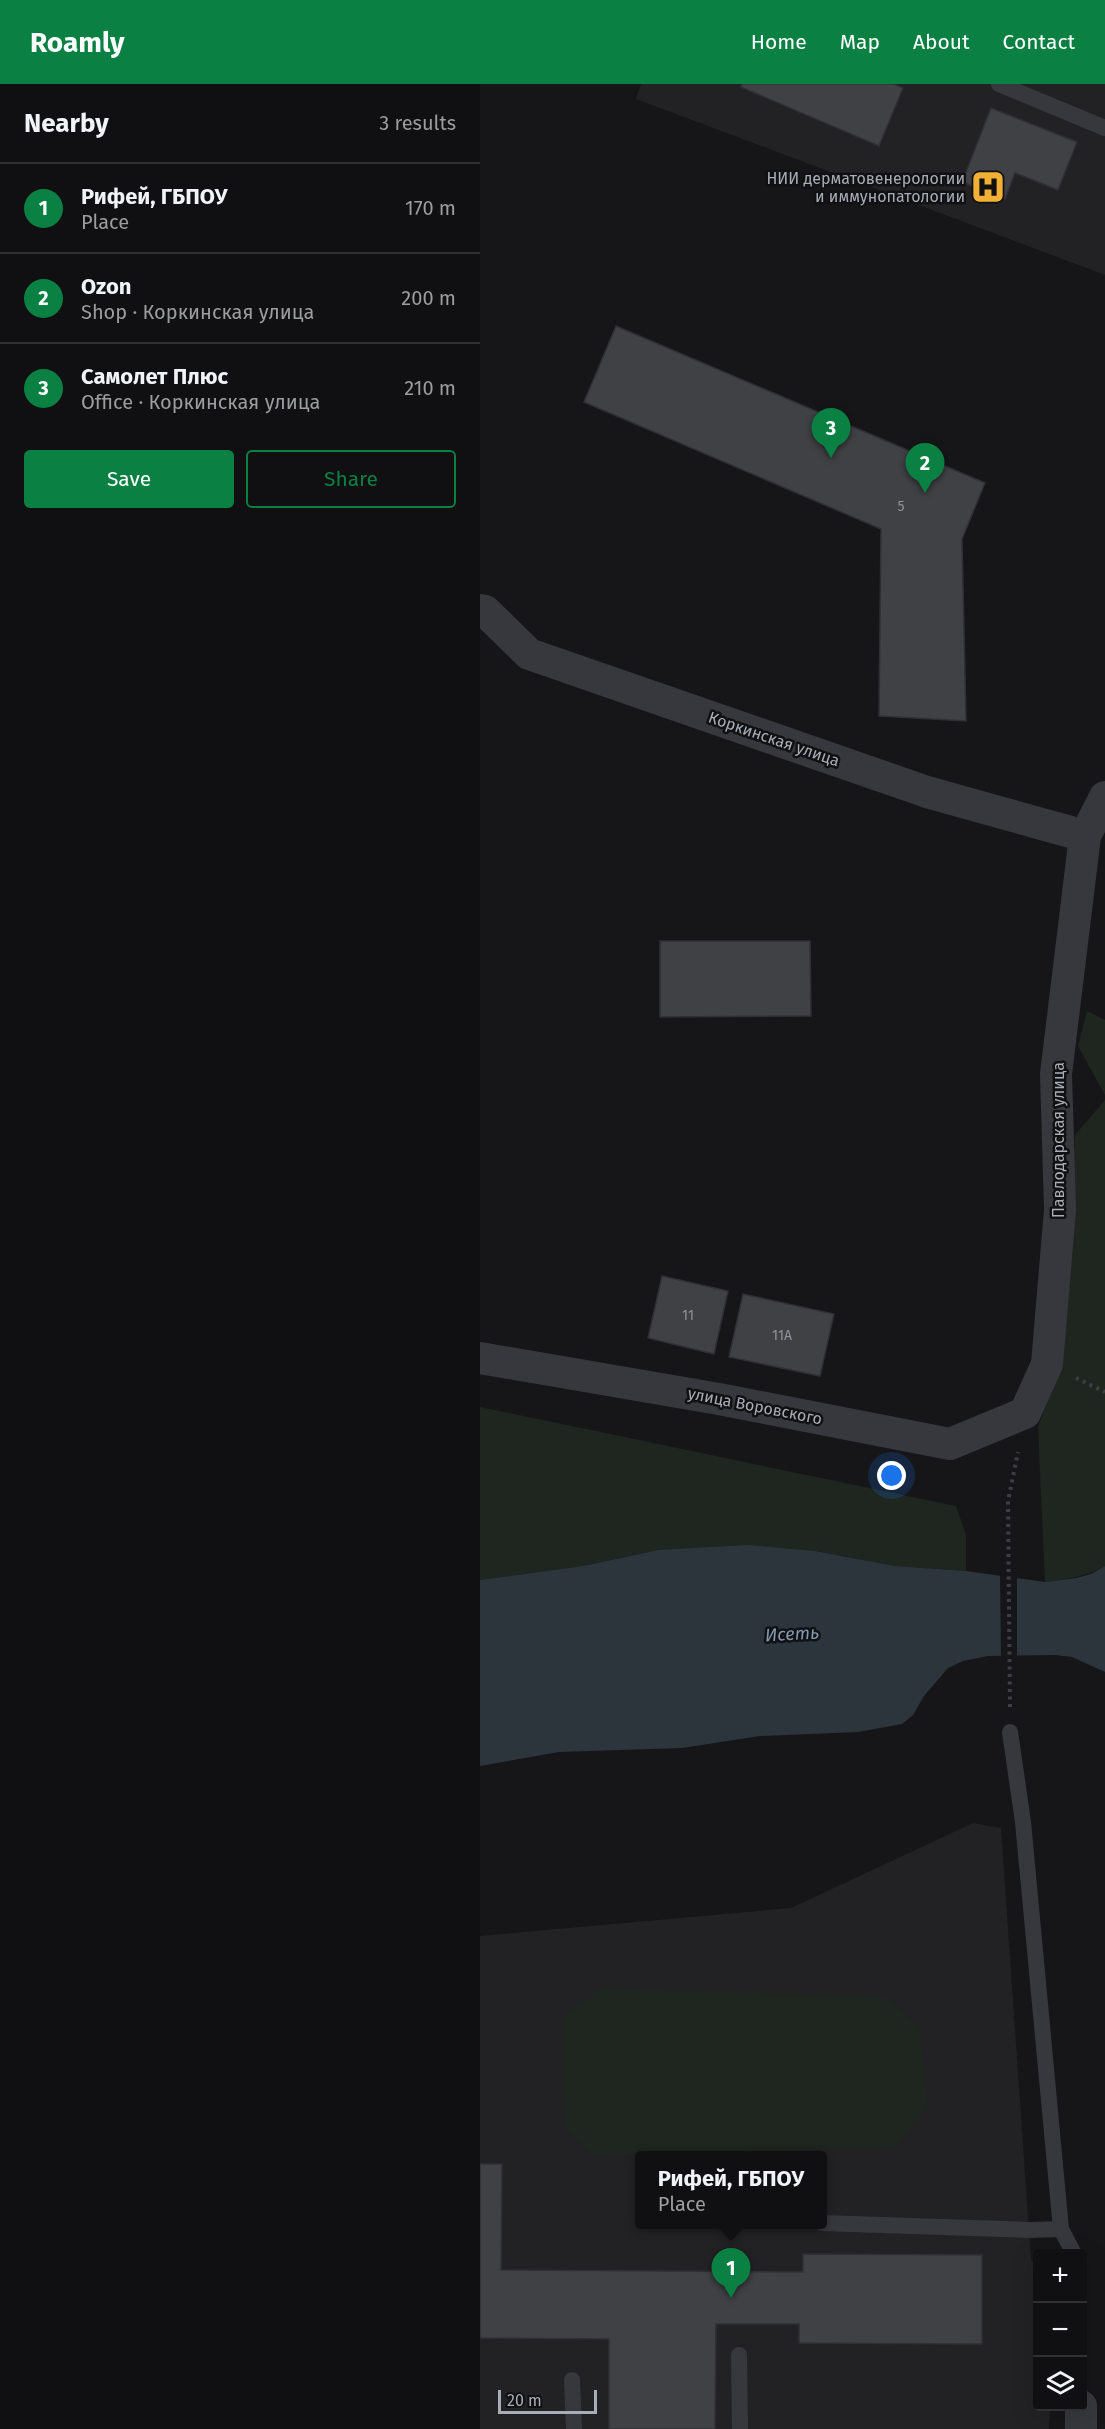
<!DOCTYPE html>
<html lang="en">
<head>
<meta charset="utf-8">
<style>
	:root { --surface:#101012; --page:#1e1e20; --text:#f1f3f6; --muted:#9c9d9f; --line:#303032; --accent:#0b8043 }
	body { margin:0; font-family:"Fira Sans",sans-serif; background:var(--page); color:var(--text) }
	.controls { position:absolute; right:18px; bottom:18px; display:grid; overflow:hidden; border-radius:6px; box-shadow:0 6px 24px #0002 }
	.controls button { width:54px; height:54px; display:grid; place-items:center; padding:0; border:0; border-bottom:2px solid var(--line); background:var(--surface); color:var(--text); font:30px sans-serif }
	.scale { position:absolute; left:18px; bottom:15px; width:99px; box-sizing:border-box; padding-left:6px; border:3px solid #a8adb8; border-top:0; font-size:16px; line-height:21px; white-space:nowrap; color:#a8adb8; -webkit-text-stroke:4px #111113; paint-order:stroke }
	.you { position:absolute; left:412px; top:1392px; width:21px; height:21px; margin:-15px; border:4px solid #fff; border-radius:50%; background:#1a73e8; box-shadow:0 0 0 9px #1a73e833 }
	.badge { display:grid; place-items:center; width:39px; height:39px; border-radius:50%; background:var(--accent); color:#fff; font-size:20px; font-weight:700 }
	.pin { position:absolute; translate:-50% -50px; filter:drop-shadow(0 2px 3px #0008) }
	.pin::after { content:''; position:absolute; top:32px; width:21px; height:18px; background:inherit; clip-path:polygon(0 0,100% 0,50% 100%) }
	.popup { position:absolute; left:155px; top:2067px; width:192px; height:78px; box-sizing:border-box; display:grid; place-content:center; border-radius:6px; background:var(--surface); filter:drop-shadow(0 2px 4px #0005); font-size:20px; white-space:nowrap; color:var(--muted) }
	.popup b { font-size:22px; color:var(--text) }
	.popup::after { content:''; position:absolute; left:50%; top:100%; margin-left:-12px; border:12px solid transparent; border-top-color:var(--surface) }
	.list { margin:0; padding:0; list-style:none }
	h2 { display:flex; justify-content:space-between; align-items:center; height:78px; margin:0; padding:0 24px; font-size:26px }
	h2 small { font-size:20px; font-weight:400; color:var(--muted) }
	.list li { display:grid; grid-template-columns:39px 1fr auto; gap:18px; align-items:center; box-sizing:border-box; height:90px; padding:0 24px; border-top:2px solid var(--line) }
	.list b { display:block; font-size:22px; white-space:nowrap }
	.list p { margin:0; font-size:20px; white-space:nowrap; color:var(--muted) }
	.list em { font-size:20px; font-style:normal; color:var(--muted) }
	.actions { display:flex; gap:12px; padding:18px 24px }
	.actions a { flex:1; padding:14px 0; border:2px solid var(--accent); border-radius:6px; text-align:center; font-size:21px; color:var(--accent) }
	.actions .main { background:var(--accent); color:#fff }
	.icon { flex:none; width:33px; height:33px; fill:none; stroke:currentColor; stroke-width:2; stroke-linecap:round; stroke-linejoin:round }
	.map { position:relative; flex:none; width:625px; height:2345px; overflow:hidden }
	header { display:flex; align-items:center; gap:36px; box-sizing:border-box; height:84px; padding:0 30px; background:var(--accent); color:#fff }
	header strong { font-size:28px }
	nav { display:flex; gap:33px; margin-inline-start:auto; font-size:21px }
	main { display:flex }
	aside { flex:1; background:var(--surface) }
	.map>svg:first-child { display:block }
	.built { fill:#222225; fill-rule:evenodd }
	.green { fill:#1e261f }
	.water { fill:#2c353c }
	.pier { fill:#161618 }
	.building { fill:#404145; stroke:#303034; stroke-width:1.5 }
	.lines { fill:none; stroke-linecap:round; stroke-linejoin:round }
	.path { stroke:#3d3f44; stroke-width:4; stroke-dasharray:3 4.5; stroke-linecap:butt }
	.service { stroke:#37383d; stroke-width:16 }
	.minor { stroke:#37383d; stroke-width:32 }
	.labels { text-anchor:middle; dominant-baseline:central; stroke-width:5; stroke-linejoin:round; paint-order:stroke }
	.number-label { font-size:14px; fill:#8e929b }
	.poi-label { font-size:16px; fill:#a8adb8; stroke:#111113; text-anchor:end }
	.street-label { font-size:16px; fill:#a8adb8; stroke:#111113 }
	.water-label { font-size:18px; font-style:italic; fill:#7f9bb3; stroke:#111113 }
</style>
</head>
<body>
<header>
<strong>Roamly</strong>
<nav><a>Home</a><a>Map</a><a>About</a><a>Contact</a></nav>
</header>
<main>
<aside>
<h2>Nearby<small>3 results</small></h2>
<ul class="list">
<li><span class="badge">1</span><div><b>Рифей, ГБПОУ</b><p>Place</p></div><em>170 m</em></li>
<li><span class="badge">2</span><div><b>Ozon</b><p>Shop · Коркинская улица</p></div><em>200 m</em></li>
<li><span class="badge">3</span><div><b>Самолет Плюс</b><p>Office · Коркинская улица</p></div><em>210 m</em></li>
</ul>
<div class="actions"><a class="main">Save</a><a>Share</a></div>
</aside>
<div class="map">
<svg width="625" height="2345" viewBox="0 0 625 2345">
	<rect width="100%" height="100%" fill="#161618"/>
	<g class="built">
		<polygon points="161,0 625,0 625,191 156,15"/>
		<path d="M493,1739L521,1744L551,2176L557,2180L558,2322L570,2323L569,2345H0V1852L311,1824ZM160,2072H342V2140H160Z"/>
	</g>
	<g class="green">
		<polygon points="607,927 625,936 625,1011 598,962"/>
		<path d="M625,1016V1482C605,1493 587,1495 565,1498L558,1343L583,1272L595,1051Z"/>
		<polygon points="0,1323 476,1422 486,1451 486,1487 415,1482 335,1467 178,1466 103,1482 0,1496"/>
		<polygon points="121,1904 406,1913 439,1943 448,2022 416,2063 112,2071 85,2043 83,1934"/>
	</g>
	<polygon class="water" points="268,1461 335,1467 415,1482 486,1487 565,1498 596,1494 611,1490 625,1482 625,1588 592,1573 575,1571 508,1572 483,1577 468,1584 444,1612 433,1631 422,1640 378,1648 280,1652 202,1664 79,1668 0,1682 0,1496 103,1482 178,1466"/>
	<polygon class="pier" points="520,1488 537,1491 537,1574 521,1575"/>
	<g class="building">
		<polygon points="262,0 414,0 423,4 399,62 261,3"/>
		<polygon points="511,24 597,58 578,106 535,89 525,115 482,98"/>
		<polygon points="136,242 505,399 482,455 486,637 399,632 401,445 104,318"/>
		<polygon points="180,857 330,857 331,932 180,933"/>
		<polygon points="182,1192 248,1207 234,1270 168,1254"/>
		<polygon points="263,1210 354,1230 340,1292 249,1273"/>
		<polygon points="0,2080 22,2080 21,2186 323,2188 323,2170 502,2171 502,2260 319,2259 319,2240 236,2240 235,2345 129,2345 129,2255 0,2254"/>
	</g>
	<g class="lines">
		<g class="path">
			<polyline points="596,1294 625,1308"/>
			<polyline points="530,1623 528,1417 538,1368"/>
		</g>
		<g class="service">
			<polyline points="519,0 625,44"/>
			<polyline points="530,1648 543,1738 581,2145 594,2170"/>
			<polyline points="342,2139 550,2146 581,2145"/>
			<polyline points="259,2271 260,2345"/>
			<polyline points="92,2296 94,2345"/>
		</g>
		<g class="minor">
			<polyline points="0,526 5,527 49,570 447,708 605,752"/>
			<polyline points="0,1274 239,1315 470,1360 545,1329 567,1280 580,1126 576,990 605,752 625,713"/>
			<polyline points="601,2322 601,2345"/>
		</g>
	</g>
	<defs>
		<g id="hospital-square" transform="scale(1.725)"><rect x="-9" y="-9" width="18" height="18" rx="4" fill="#f2b134" stroke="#111113"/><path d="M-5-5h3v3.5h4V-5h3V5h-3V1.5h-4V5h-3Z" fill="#111"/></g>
	</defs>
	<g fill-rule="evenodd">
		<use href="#hospital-square" x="508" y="103"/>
	</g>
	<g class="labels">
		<g class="number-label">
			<text x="421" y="422">5</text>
			<text x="208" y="1231">11</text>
			<text x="302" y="1251">11А</text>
		</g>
		<g class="poi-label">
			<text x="485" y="94">НИИ дерматовенерологии<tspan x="485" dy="18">и иммунопатологии</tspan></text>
		</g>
		<g class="street-label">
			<text transform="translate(294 655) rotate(19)">Коркинская улица</text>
			<text transform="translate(578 1056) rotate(-90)">Павлодарская улица</text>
			<text transform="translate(275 1322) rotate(11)">улица Воровского</text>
		</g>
		<g class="water-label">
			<text transform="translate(312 1550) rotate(-3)">Исеть</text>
		</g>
	</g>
</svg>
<div class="controls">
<button>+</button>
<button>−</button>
<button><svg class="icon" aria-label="layers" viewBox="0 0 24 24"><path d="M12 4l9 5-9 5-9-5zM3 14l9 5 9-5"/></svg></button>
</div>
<div class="scale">20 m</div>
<div class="you"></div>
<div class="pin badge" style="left:251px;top:2214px">1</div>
<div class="popup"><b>Рифей, ГБПОУ</b>Place</div>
<div class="pin badge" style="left:445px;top:409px">2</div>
<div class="pin badge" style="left:351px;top:374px">3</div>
</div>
</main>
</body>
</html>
